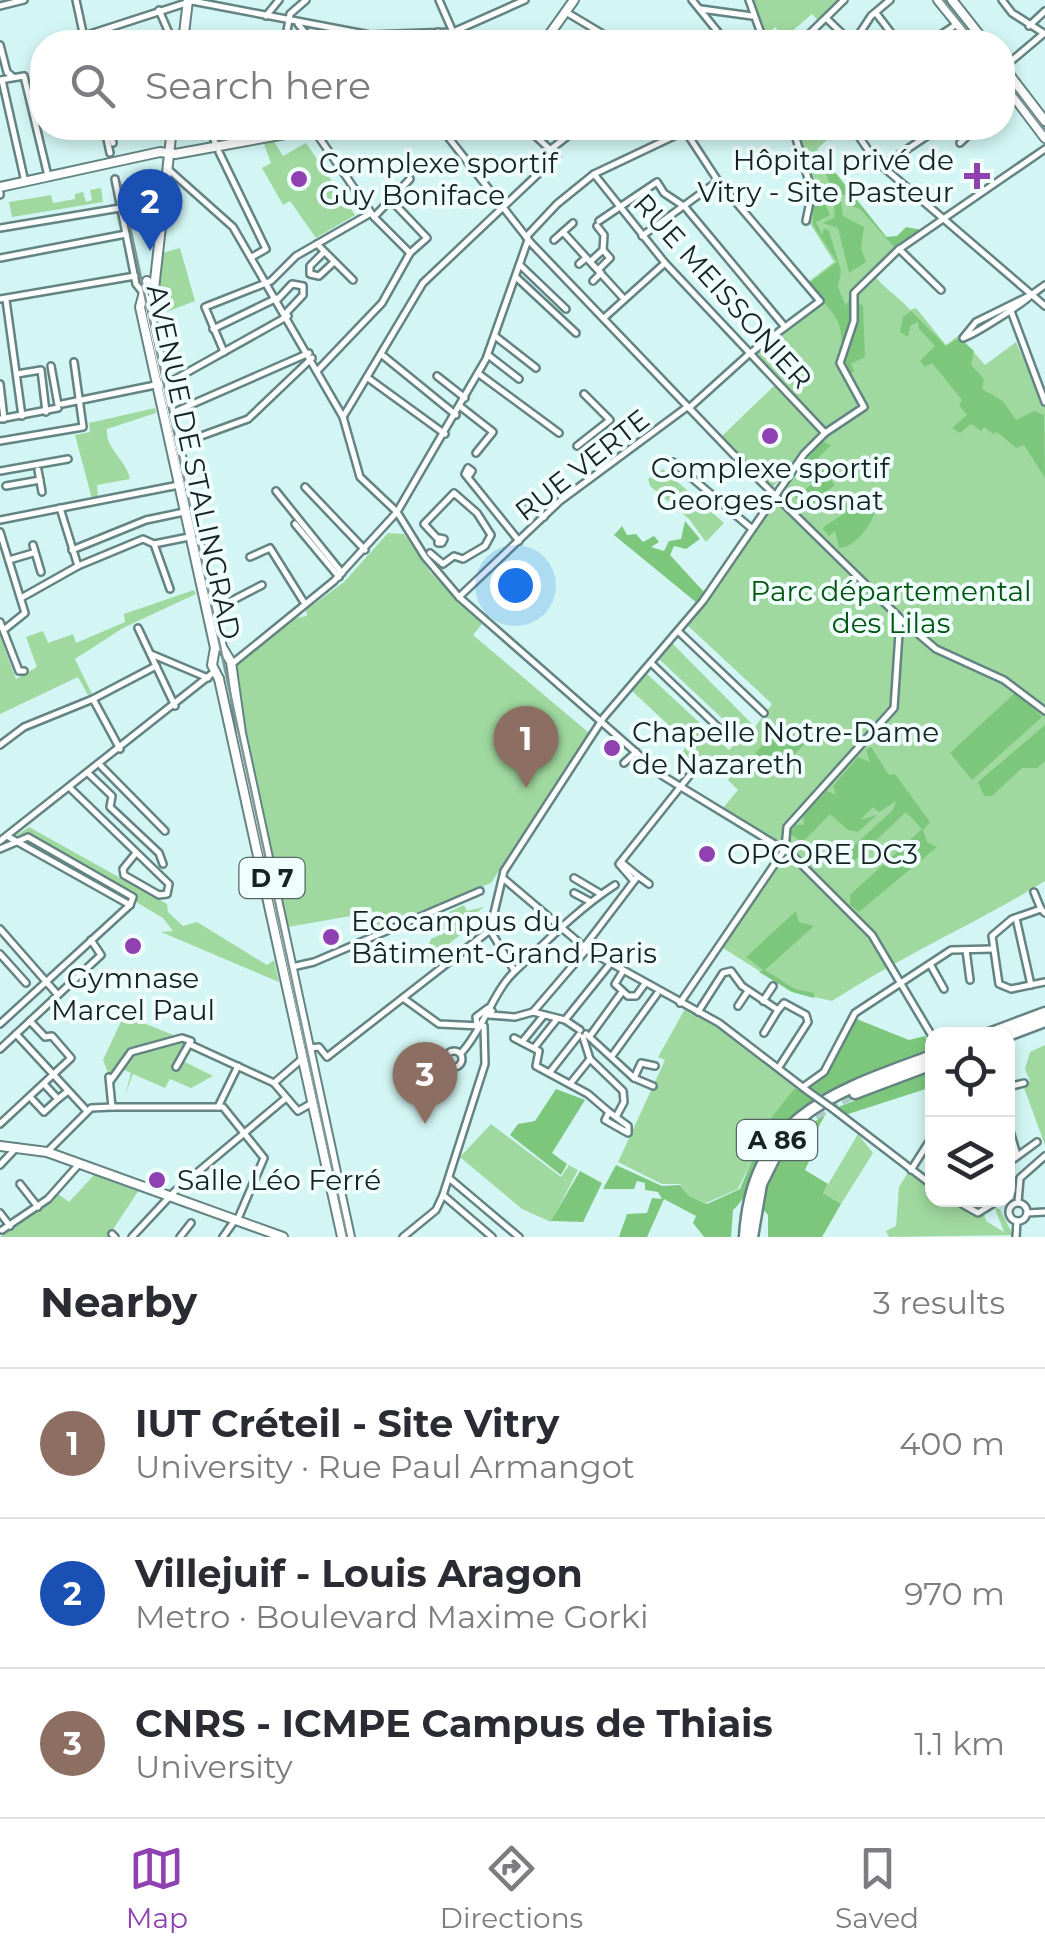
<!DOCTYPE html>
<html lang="en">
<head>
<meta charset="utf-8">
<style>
	:root { --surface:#fff; --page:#f2f2f3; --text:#2b2b33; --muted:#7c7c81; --line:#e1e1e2; --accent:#9041b1 }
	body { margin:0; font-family:Montserrat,sans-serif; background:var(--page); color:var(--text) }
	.controls { position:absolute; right:30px; bottom:30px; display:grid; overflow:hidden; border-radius:20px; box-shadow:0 5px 15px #0003 }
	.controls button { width:90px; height:90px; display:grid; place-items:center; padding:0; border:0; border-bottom:2px solid var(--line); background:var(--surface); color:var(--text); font:50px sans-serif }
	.you { position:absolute; left:515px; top:585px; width:35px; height:35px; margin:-25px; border:8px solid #fff; border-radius:50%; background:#1a73e8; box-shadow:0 0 0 15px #1a73e833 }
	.badge { display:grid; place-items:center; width:65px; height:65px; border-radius:50%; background:var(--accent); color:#fff; font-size:32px; font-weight:700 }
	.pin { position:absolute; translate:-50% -82px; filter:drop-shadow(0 2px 5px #0008) }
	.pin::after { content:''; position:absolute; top:52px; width:35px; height:30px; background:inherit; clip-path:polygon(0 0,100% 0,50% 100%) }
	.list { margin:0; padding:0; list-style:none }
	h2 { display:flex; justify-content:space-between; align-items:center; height:130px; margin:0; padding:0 40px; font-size:42px }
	h2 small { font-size:32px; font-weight:400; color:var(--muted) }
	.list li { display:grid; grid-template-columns:65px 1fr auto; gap:30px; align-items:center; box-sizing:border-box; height:150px; padding:0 40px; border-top:2px solid var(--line) }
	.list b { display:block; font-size:38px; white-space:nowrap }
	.list p { margin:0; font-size:32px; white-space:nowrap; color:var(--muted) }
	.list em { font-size:32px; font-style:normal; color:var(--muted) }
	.icon { flex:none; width:55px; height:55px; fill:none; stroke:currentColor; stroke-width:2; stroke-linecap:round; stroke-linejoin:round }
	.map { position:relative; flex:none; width:1045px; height:1237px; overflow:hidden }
	.search { position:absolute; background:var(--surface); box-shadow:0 5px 15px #0003; left:30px; right:30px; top:30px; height:110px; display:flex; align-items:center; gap:25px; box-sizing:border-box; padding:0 35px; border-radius:40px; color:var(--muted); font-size:38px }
	.sheet { height:580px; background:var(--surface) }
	nav { display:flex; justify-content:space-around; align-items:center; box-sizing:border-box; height:140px; border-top:2px solid var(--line); background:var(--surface); font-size:28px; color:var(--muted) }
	nav a { display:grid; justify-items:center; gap:5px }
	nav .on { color:var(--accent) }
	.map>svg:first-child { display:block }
	.green { fill:#a0d99f }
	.forest { fill:#7dc77d }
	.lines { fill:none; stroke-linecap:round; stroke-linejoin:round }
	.highway-tunnel { stroke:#adccca; stroke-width:10; stroke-dasharray:10 5; stroke-linecap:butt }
	.minor-casing { stroke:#648483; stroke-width:10 }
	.major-casing { stroke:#648483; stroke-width:12 }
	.highway-casing { stroke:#648483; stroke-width:15 }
	.minor { stroke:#fff; stroke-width:5 }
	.major { stroke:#fff; stroke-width:8 }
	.highway { stroke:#fff; stroke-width:10 }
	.tram { stroke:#7d9594; stroke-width:2.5 }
	.minor-bridge-casing { stroke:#648483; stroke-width:10; stroke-linecap:butt }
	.minor-bridge { stroke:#fff; stroke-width:5 }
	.poi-dot { fill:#9041b1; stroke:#f0fefd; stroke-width:4 }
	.labels { text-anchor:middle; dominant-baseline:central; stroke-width:8; stroke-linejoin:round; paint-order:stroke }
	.shield { fill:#f0fefd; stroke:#576564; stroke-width:2.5 }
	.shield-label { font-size:25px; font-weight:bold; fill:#162322 }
	.poi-label { font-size:28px; fill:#162322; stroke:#f0fefd; text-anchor:start }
	.street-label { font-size:28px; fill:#162322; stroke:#f0fefd }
	.park-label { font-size:28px; fill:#00560e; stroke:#f0fefd }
</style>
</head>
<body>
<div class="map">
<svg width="1045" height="1237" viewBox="0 0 1045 1237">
	<rect width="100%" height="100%" fill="#d3f6f4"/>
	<g class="green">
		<polygon points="753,0 838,0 819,22 812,14 784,38 775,27 765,37"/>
		<path d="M795,128H829L834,134L817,149L897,250L872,272C883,289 897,294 910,310L916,308L946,345L959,335L985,365L1016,342L1045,407V881C975,924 901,956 832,1001L792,992L720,946L787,847L723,808L738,790L728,780L738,768L724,755L704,778L679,755L689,744L632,691L646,673L729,750L742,737L658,658L672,643L755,727L772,704L686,624L807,457L827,436L752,354L823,304L808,282L834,262L809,222L812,176Z"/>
		<polygon points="273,140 283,156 306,143 355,215 316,238 290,201 283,205 262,168 271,163 263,141"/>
		<polygon points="101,188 103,202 12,217 9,202 51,195 53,203 75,199 75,194 83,192 86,202 92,200 90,190"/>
		<polygon points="180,248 195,301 156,316 162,253"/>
		<polygon points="775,385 819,434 773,487 722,436"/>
		<path d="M155,408L156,413L107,429C105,449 126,459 130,479L97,485L98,498L92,499L75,435L90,432L89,423Z"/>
		<polygon points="663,469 724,523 706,542 689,519 650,486 648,479"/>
		<polygon points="388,533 404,534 430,572 482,624 473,635 589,733 491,883 375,929 379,911 288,927 235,684 240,683 236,664 296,618 307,616 306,610 344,582"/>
		<polygon points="194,590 196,594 123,628 75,659 92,694 88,695 78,677 0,714 0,636 16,679 37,667 26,637 43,631 48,643 73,634 76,643 125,622 124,614"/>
		<polygon points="29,827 167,904 168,912 183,926 197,922 267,965 274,960 279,982 161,932 173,931 163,918 136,902 133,892 29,833 15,836"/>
		<polygon points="464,905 467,911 484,907 470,918 473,925 428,960 425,954 431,939 461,925 428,934 446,926 436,927 452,918 449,912"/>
		<polygon points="685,1009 737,1038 796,1086 791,1099 753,1142 759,1146 738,1189 706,1203 689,1196 680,1184 662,1184 618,1162 665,1060 658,1057"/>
		<polygon points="124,1015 188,1041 173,1069 181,1060 213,1076 191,1088 170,1079 165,1088 133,1074 125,1095 131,1073 124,1070 110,1078 103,1060"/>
		<polygon points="1045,1045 1045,1145 1023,1085 1030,1081 1025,1069 1030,1052"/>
		<polygon points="491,1124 561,1177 569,1165 578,1170 551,1222 522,1209 460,1157"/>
		<polygon points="858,1134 873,1153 841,1204 823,1193"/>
		<polygon points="909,1171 932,1187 932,1200 951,1200 977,1217 984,1214 986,1221 1004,1232 995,1208 1000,1209 1013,1235 889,1237 886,1231 896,1226 899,1187"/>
		<polygon points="95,1174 139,1190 108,1237 0,1237 58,1194 69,1202"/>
	</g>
	<g class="forest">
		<polygon points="817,150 886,237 897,236 906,227 922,230 894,247 860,209 848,205 845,195 840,195 843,216 864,227 861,248 866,262 849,273 838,228 823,223 835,217 832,190"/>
		<path d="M817,185L830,215L816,222L822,235L824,228L829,231L841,271L838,287L846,306L850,297L863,306L865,357L851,364L854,371L846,377L838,365C848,319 835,319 809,283L837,262L813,225V186Z"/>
		<polygon points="911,311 946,346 959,338 974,351 971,365 984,379 982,389 1003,401 1016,420 1034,411 1044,415 1045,478 1024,445 1016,448 997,432 993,434 984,427 981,431 971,424 960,433 952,428 967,415 959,405 962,400 932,363 925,367 920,361 935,346 919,329 918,322 910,326 908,337 900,332 903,317"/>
		<polygon points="822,441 831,445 815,461 835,485 805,510 802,499 794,499 815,481 807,459"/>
		<path d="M851,493L861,503L870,500L875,512C870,527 854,548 839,548L835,531L829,536L822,528L842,515L838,509L850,501Z"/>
		<polygon points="685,521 700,539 686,549 674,546 670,555 704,592 697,603 614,535 622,526 627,535 636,534 643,542 654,536 659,542 651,547 664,551 669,541 681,539"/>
		<polygon points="1016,692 1042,717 972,780 950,753"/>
		<polygon points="782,725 804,745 774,773 774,767 755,753"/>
		<polygon points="1045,725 1045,761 1037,768 1022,768 992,796 984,796 978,782"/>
		<polygon points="871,747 889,775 895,774 930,822 923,830 927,842 937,847 859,912 850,905 850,895 922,829 906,812 853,862 848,851 893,810 896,801 879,812 873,807 860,820 877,815 858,832 848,830 830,814 802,843 790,833 795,825 804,825 803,816 827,791 836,795 833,786 858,757 870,762 866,749"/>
		<polygon points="796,911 799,922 814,926 765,970 795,989 814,993 814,998 792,992 759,972 763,970 746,957"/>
		<polygon points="854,1018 909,1040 925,1036 932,1050 819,1095 807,1085 828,1073"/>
		<polygon points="932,1069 932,1087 845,1115 836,1108"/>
		<path d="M795,1088L815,1099C789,1118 769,1139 756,1168C748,1185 747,1198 733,1210L731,1237H704L693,1223L696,1216L664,1199L647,1237H619L627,1214L647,1213L652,1198L662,1199L658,1192L645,1190V1183L637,1181L634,1189H603L616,1165L662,1186L680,1185L689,1196L707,1204L740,1189L768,1122Z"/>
		<polygon points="556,1089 585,1100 552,1153 567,1164 561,1175 510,1135 518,1124 535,1121"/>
		<path d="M826,1113L804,1155L810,1159L805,1170L828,1184L823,1193L841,1204L822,1237H768V1215L761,1207C770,1167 793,1137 826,1113Z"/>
		<polygon points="580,1171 602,1183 583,1222 551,1221"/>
	</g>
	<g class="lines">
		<polyline class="highway-tunnel" points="774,1158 806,1120 855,1093"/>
		<g class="minor-casing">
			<g id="minor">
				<polyline points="76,0 85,42"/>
				<polyline points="439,0 453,32"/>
				<polyline points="692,0 722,37 722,42"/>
				<polyline points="749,0 764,42"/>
				<polyline points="1002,0 1012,13 1045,34"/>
				<polyline points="0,6 24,0"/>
				<polyline points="701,9 752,16"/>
				<polyline points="159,10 172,40 180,41"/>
				<polyline points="566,12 616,42"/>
				<polyline points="876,13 898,42"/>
				<polyline points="266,16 279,0"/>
				<polyline points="826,18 851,42"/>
				<polyline points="298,24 313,42"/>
				<polyline points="1029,26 1045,11"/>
				<polyline points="438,32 445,42"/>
				<polyline points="84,36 192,1 370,35 453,32 525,0"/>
				<polyline points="285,42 290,14 306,0"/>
				<polyline points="801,42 844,0"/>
				<polyline points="854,42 871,16 890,0"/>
				<polyline points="930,42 957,24"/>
				<polyline points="0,45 7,72 13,77"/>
				<polyline points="1004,67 1042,35"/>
				<polyline points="0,80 24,76 48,176"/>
				<polyline points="2,80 25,182"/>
				<polyline points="105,128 107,139 112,138"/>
				<polyline points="110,128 113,143"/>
				<polyline points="209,128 217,147"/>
				<polyline points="441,128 531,243 736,457 903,621 936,649 1004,680 1045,711"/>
				<polyline points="793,128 812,192 806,221"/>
				<polyline points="853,128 875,160 1045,306"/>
				<polyline points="314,130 374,217 410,253"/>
				<polyline points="686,132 718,181 820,301 749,354 689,408"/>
				<polyline points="107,139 110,153"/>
				<polyline points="960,143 976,128"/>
				<polyline points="551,149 578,128"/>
				<polyline points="219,152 266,249 252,257"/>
				<polyline points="882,166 939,128"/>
				<polyline points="169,170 233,227 343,417 360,477 397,512 425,557 459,597 663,776 791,854 872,935 932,1036"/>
				<polyline points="594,174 665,263 825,433"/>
				<polyline points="115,179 136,284 147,298 149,313"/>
				<polyline points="0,193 0,195"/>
				<polyline points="374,217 410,179"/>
				<polyline points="599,221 657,182 664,193 685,207 785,327"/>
				<polyline points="597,226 604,235 603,250"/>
				<polyline points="0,228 120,208"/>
				<polyline points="563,232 624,299"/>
				<polyline points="642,236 718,181"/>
				<polyline points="526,237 557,204 594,174 691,128"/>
				<polyline points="554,240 573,223"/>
				<polyline points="317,244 353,280"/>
				<polyline points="899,249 941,290"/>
				<polyline points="324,252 310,266 310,274 319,276 334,262"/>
				<polyline points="0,258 126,234"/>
				<polyline points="592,260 603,250 610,258 600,268"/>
				<polyline points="579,264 586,258"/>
				<polyline points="520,265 566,309"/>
				<polyline points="516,277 576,333"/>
				<polyline points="593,281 601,273"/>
				<path d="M1031,295C1024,303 972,336 963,338L976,322Z"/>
				<polyline points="1031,295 1045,285"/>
				<polyline points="0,299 135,276"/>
				<polyline points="278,299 292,284 303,286 303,295 286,313"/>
				<polyline points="6,300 22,416"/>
				<polyline points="1011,311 1045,402"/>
				<polyline points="604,318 665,263"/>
				<polyline points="213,329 277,298"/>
				<polyline points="495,336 536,368"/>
				<polyline points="224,352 205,307 271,281 296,256 371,213"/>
				<polyline points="381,354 456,415"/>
				<polyline points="488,355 519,379"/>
				<polyline points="51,366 58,405"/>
				<polyline points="318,370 382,303 410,253 427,238 390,199"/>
				<polyline points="17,374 41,370 46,412"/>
				<polyline points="479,374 559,433"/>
				<polyline points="437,376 465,398"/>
				<polyline points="368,378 445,434"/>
				<polyline points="0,384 4,419"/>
				<polyline points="62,404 170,382 288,316"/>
				<polyline points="461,407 493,432 476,453"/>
				<polyline points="172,413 309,353"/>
				<polyline points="343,417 423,283 557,156 527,128"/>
				<polyline points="0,419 58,408"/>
				<polyline points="0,441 83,427 74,362"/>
				<polyline points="179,444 248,419 312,358"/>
				<polyline points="577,446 610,420 584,394"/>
				<polyline points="673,462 751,528"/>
				<polyline points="38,470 42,492"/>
				<polyline points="0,471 68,459"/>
				<polyline points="468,477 472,471 468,468 465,474 519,541"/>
				<polyline points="6,486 40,480"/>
				<polyline points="305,487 365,550"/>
				<polyline points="276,491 342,573"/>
				<polyline points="529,504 544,517"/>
				<polyline points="60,508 78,566"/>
				<polyline points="0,520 179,485"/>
				<polyline points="295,524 339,577"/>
				<polyline points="0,532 25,613 5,629"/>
				<polygon points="439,538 444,539 442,543 438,543"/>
				<polyline points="154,544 189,537"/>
				<polyline points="33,545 41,572"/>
				<polyline points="72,550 146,520 184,512"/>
				<polyline points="430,553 443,564 454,556 463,559 485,546 491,535 477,513 454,493 424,524 438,539"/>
				<polyline points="250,557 270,548 305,604"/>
				<polyline points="9,560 33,553"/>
				<polyline points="459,597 560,501 687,407"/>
				<polyline points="21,598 78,566 143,539 154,544 170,589"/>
				<polyline points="214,610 262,585"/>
				<polyline points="0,622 19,671 24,671"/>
				<polyline points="138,628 175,706"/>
				<polyline points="679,632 764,713"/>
				<polyline points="151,654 208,678"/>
				<polyline points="233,663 334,581 397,512 486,359 528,240"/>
				<polyline points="651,663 721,730"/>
				<polyline points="93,699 156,666"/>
				<polyline points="0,745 24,727 93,699 120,749"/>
				<polyline points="624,763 636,752"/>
				<polyline points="101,766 165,831"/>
				<polyline points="89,774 112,796 110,807 159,853 163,864"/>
				<polyline points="71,789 169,884 167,894 159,895 124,875 123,869 136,853"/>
				<polyline points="7,836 130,905"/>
				<polyline points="0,841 214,672"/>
				<polyline points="0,849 28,837 133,897 130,905"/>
				<polyline points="638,876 649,884"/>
				<polyline points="574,878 601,894"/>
				<polyline points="504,879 589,951 719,1023 809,1092"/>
				<polyline points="633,880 619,864 693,771"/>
				<polyline points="1034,892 1041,909"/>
				<polyline points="574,893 589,901"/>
				<polyline points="1045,913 1041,909 1012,919 992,936 999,984 1011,989 1045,982"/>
				<polyline points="1016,918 1031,985"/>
				<polyline points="0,929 57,994"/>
				<polyline points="490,930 504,871 604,717 703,601 804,454 825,433 864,407 840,363 854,321 854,293 898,250 1045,149"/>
				<polyline points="490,930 514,970"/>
				<polyline points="584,947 638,876 621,862"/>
				<polyline points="966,950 970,980"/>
				<polyline points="0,954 26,983"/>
				<polyline points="930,964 944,989"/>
				<polyline points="292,967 314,962 480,891"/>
				<polyline points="623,971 615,984 628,996 636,996 644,985"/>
				<polyline points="403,998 439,1024 481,1026"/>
				<polyline points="763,1001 773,986"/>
				<polyline points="680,1003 785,849 787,827 894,708 900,618"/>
				<polyline points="738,1006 748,991"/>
				<polyline points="533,1012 587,949"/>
				<polyline points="533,1012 565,1020 580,1030"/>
				<polyline points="698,1012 723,973 731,971 742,986 778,1010 784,1003 806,1015 808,1022 779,1067"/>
				<polyline points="489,1015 515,1017 533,1012"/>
				<polyline points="565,1020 610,964"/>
				<polyline points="0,1024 130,905"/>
				<polyline points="477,1026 476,1017 488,1008 492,1011"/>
				<polyline points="764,1033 778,1010"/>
				<polyline points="16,1034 87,1111"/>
				<polyline points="586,1034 634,1078 653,1086"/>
				<polyline points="590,1036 622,992"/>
				<polyline points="583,1037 590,1059 623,1091 624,1102 616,1117"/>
				<polyline points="514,1038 539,1051 536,1066 588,1094 609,1112"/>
				<polyline points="522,1042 544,1015"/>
				<polyline points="310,1048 319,1047 327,1057 490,930"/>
				<polyline points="534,1048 557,1019"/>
				<polyline points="0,1049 101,955 91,940"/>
				<circle cx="454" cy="1059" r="8"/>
				<path d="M462,1052C483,1029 494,991 514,972C545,943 578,909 615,885"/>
				<polyline points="612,1056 657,994"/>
				<polyline points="302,1059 274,1083 298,1111 312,1103"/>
				<polyline points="176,1067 189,1044 274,1083"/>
				<polyline points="550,1072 579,1035"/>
				<polyline points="634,1078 641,1063 655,1066"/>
				<polyline points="111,1080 131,1052 182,1038 191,1041"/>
				<polyline points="44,1084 58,1099 68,1091"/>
				<polyline points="570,1084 590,1059"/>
				<polyline points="803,1087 824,1072 855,1013 951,950 993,949"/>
				<polyline points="1008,1087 1024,1083"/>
				<polyline points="30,1097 44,1112 58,1099"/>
				<polyline points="112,1107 223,1107 264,1158 237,1221"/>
				<polyline points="218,1107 238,1066"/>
				<polyline points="833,1109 932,1185"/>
				<polygon points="609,1112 628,1126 628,1133 605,1120"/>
				<polyline points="0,1124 71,1058 52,1036 45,1037 30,1021"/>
				<polyline points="1008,1124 1017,1155"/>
				<polyline points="47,1152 91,1108 112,1107 109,1077"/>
				<polyline points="1008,1163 1037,1142"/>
				<polyline points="0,1165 17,1147"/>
				<polyline points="911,1170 932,1137"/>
				<polyline points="449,1178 519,1237"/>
				<polyline points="20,1184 38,1207"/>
				<polyline points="443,1195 492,1237"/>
				<polyline points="955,1200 978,1213 994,1203"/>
				<polyline points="1018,1202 1020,1178 1045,1156"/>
				<circle cx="1018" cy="1212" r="9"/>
				<polyline points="0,1213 10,1226"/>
				<polyline points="1027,1213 1045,1212"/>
				<polyline points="2,1230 48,1199 80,1163"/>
				<polyline points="112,1234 115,1237"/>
				<polyline points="132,1237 174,1192 286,1098"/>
				<polyline points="180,1237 191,1223"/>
				<polyline points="223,1237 235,1220"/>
				<polyline points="403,1237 436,1210 443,1195 485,1064 484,1026"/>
				<polyline points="1016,1237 1017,1221"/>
			</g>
		</g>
		<g class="major-casing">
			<g id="major">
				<polyline points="938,0 972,42"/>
				<polyline points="952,0 985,42"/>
				<polyline points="183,42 188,0"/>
				<polyline points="544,42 574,0"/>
				<polyline points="1002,65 1045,121"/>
				<polyline points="1002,81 1045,138"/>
				<polyline points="172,128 151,316 222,647 231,662 241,733 350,1237"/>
				<polyline points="0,187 160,152 175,154 319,128"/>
				<polyline points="147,281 140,307 215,648 212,665 219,679"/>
				<polyline points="219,679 342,1237"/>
				<polyline points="0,1146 47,1152 283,1237"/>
			</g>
		</g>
		<g class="highway-casing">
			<g id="highway">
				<polyline points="989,1034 1045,1013"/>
				<polyline points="1008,1035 1045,1021"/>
				<polyline points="855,1093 932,1064"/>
				<path d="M745,1237C752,1116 834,1092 932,1056"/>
				<polyline points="752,1237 761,1184 774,1158"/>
			</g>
		</g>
		<use href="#minor" class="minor"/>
		<use href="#major" class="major"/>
		<use href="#highway" class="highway"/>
		<g class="tram">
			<polyline points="943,0 977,42"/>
			<polyline points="1002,75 1045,131"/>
			<polyline points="121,185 347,1237"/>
		</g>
		<g class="minor-bridge-casing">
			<polyline id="minor-bridge" points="809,1092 833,1109"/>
		</g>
		<use href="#minor-bridge" class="minor-bridge"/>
	</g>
	<g class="poi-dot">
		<path d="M972 161h10v10h10v10h-10v10h-10v-10h-10v-10h10z"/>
		<circle cx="299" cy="179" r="10"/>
		<circle cx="770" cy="436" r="10"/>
		<circle cx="612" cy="748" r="10"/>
		<circle cx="707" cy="854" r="10"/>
		<circle cx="331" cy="937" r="10"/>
		<circle cx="133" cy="946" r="10"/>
		<circle cx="157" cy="1180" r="10"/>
	</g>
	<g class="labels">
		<g class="shield">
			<rect x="239.5" y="858" width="65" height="40" rx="8"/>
			<rect x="737" y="1120" width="80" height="40" rx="8"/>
		</g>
		<g class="shield-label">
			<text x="272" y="878">D 7</text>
			<text x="777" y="1140">A 86</text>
		</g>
		<g class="poi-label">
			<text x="954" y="160" text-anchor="end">Hôpital privé de<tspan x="954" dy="32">Vitry - Site Pasteur</tspan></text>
			<text x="319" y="163">Complexe sportif<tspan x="319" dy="32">Guy Boniface</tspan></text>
			<text x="770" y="468" text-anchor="middle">Complexe sportif<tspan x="770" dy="32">Georges-Gosnat</tspan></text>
			<text x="632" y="732">Chapelle Notre-Dame<tspan x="632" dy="32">de Nazareth</tspan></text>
			<text x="727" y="854">OPCORE DC3</text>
			<text x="351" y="921">Ecocampus du<tspan x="351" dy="32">Bâtiment-Grand Paris</tspan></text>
			<text x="133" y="978" text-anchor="middle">Gymnase<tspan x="133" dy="32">Marcel Paul</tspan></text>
			<text x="177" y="1180">Salle Léo Ferré</text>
		</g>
		<g class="street-label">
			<text transform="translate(723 291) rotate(48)">RUE MEISSONIER</text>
			<text transform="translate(194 462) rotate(78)">AVENUE DE STALINGRAD</text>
			<text transform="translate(582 465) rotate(-38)">RUE VERTE</text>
		</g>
		<g class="park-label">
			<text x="891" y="591">Parc départemental<tspan x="891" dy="32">des Lilas</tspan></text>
		</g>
	</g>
</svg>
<div class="controls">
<button><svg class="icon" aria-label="locate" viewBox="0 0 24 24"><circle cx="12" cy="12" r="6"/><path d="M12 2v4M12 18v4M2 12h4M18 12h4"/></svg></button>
<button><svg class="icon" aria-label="layers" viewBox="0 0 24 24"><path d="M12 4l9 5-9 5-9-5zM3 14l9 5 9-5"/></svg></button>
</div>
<div class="you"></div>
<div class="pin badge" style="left:526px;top:788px;background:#8d6e63">1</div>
<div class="pin badge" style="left:150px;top:251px;background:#1a4fb4">2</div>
<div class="pin badge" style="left:425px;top:1124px;background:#8d6e63">3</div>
<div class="search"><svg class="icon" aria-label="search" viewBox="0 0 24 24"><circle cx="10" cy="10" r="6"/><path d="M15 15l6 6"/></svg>Search here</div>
</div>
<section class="sheet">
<h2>Nearby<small>3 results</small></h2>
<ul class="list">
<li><span class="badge" style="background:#8d6e63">1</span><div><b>IUT Créteil - Site Vitry</b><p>University · Rue Paul Armangot</p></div><em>400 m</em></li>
<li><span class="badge" style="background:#1a4fb4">2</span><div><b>Villejuif - Louis Aragon</b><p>Metro · Boulevard Maxime Gorki</p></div><em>970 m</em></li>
<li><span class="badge" style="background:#8d6e63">3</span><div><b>CNRS - ICMPE Campus de Thiais</b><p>University</p></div><em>1.1 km</em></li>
</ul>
</section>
<nav>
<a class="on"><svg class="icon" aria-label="map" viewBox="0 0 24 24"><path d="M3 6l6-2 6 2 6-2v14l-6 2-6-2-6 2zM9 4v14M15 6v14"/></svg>Map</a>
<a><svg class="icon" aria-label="directions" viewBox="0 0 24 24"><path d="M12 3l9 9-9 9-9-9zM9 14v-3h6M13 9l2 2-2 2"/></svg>Directions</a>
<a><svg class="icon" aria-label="saved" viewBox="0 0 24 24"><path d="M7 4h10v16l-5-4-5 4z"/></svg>Saved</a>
</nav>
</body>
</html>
